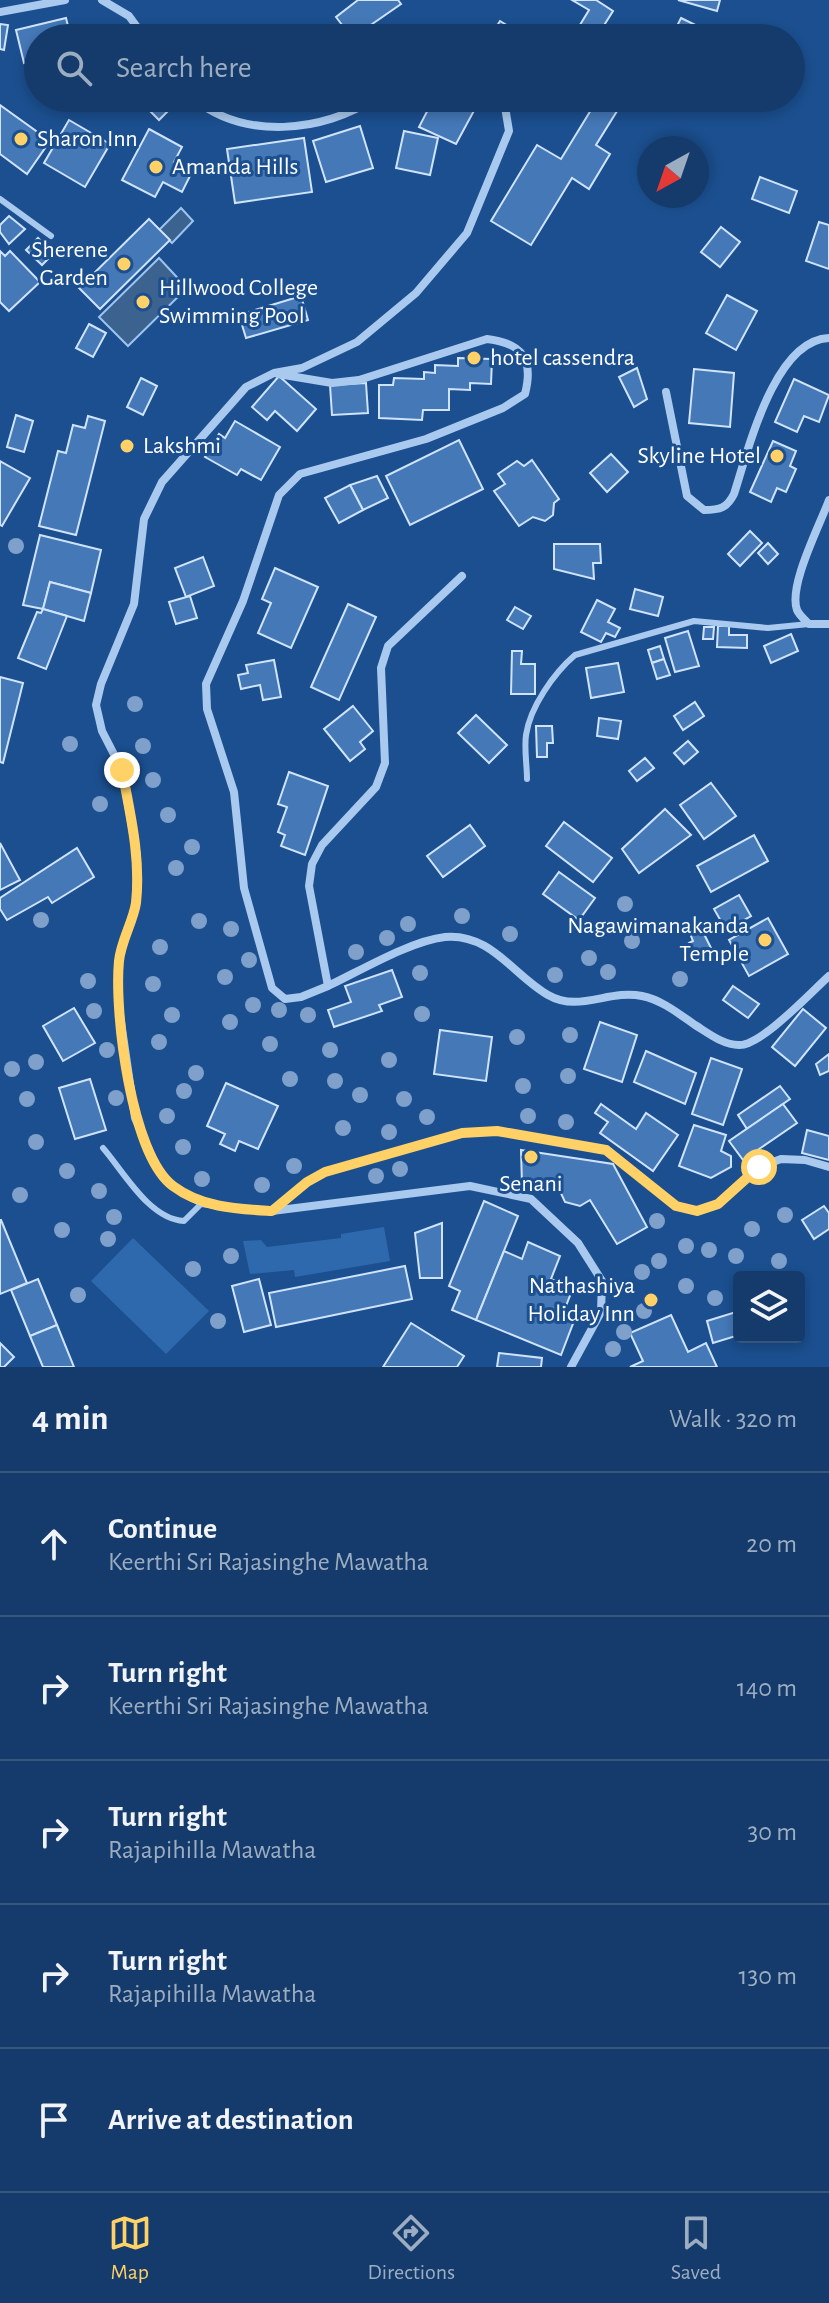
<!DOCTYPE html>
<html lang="en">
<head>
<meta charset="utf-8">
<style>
	:root { --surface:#143b6b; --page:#1d4271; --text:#f1f3f6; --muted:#9dadc1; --line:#33557e; --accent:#ffd166 }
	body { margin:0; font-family:"Alegreya Sans",sans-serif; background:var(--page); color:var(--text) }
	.controls { position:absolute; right:24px; bottom:24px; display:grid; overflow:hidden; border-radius:8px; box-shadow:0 4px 12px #0003 }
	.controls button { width:72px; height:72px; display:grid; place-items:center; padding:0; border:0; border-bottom:2px solid var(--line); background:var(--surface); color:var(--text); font:40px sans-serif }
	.compass { position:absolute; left:637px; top:136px; width:72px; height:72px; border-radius:50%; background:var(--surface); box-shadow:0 4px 12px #0003; rotate:220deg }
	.stop { position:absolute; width:24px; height:24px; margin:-18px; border:6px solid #ffd166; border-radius:50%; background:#fff }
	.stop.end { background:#ffd166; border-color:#fff; box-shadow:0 2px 8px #0008 }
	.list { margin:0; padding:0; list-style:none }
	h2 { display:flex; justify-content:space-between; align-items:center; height:104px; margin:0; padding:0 32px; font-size:34px }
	h2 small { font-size:26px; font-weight:400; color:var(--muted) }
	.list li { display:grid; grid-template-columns:52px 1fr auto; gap:24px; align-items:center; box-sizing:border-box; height:144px; padding:0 32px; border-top:2px solid var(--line) }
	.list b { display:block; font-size:30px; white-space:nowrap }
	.list p { margin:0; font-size:26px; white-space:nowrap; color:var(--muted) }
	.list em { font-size:26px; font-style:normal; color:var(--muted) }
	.icon { flex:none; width:44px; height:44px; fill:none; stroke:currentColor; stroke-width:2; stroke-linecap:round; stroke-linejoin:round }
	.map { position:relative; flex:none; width:829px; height:1367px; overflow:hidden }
	.search { position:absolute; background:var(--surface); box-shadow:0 4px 12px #0003; left:24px; right:24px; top:24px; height:88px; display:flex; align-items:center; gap:20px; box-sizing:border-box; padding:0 28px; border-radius:44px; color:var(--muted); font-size:30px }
	.sheet { height:824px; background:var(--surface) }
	nav { display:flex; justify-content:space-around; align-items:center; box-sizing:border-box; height:112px; border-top:2px solid var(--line); background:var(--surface); font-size:22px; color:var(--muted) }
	nav a { display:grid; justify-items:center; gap:4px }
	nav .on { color:var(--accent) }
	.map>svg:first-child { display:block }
	.green { fill:#2e69ad }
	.water { fill:#3c6290; stroke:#9cc4f0; stroke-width:2 }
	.building { fill:#4478b7; stroke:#cfe3fa; stroke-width:2 }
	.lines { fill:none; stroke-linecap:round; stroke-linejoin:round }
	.service { stroke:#a9c9ee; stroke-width:6 }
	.minor { stroke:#a9c9ee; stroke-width:8 }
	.tree { fill:#7ea0ca }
	.route { stroke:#ffd166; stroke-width:10 }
	.poi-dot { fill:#ffd166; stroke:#1b4f8f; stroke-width:3 }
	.labels { text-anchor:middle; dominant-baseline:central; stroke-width:6; stroke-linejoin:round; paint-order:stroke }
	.poi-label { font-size:24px; fill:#fff; stroke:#1b4f8f; text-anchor:start }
</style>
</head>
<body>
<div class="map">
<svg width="829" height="1367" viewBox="0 0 829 1367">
	<rect width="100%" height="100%" fill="#1b4f8f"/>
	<g class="green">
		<polygon points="384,1227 390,1261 295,1277 294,1270 250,1274 243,1241 261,1240 267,1247 341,1238 341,1234"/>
		<polygon points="133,1238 209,1311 166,1354 91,1281"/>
	</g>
	<g class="water">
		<polygon points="181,208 193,221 172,243 159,230"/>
		<polygon points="159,258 187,288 128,346 99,317"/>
	</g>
	<g class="building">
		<polygon points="358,0 398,0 401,4 352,38 336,17"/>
		<polygon points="572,0 596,0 613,11 596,38 572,38 589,10"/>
		<polygon points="678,0 720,0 717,11"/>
		<polygon points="66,18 71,38 38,38 38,59 24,63 16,30"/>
		<polygon points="681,18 712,33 710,38 671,38"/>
		<polygon points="500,21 528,38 489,38"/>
		<polygon points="0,24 8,25 4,50 0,49"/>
		<polygon points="137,98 169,98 175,104 159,120"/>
		<polygon points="434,98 458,98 476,107 456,144 419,127"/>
		<polygon points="583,98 613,98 622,103 596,145 610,154 589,189 572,178 531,245 491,221 537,145 561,159 594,105"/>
		<polygon points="0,105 50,141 27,174 0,154"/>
		<polygon points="69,120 110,144 85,187 44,163"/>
		<polygon points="360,126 373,168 326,182 313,141"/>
		<polygon points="149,129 182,147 174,162 192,172 182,192 163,182 155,197 122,180"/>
		<polygon points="404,131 438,138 430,175 396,168"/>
		<polygon points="304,138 312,192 235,203 227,149"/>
		<polygon points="760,177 797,191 789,213 752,199"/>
		<polygon points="9,216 25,229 9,244 0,232 0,225"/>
		<polygon points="149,219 170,240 100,309 79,288"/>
		<polygon points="819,222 829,225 829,269 806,261"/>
		<polygon points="721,227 740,242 720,267 701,252"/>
		<polygon points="38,238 54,253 42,265 26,250"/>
		<polygon points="0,251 5,256 10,251 40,282 9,311 0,302"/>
		<polygon points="727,295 757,311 736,350 706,333"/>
		<polygon points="301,296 308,320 246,338 239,315"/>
		<polygon points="89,324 106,333 93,357 76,348"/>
		<polygon points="458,358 492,359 491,384 470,383 470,390 449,389 449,410 423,410 422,420 379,418 379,385 393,385 394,378 424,379 424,372 435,373 435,365 458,366"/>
		<polygon points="637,368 647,399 634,407 619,377"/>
		<polygon points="694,369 734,373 730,427 689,423"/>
		<polygon points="279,376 316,409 297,431 275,411 267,420 252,407"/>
		<polygon points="141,378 157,386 143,415 127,407"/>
		<polygon points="794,379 829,395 819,422 804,416 797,432 775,422"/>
		<polygon points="366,383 368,413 332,415 330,385"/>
		<polygon points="16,415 33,421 24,452 7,447"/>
		<polygon points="88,416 105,421 76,535 39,526 58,451 66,453 73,425 85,428"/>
		<polygon points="235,421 280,447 261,480 241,469 237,475 205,457 219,434 225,438"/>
		<polygon points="459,440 483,489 410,525 386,476"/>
		<polygon points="773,441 796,451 790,466 796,469 786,492 777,488 771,502 750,492"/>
		<polygon points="611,454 628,472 607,492 590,473"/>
		<polygon points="532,460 559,499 554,503 553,515 545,521 533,517 519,526 494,491 505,484 498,474 517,461 524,466"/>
		<polygon points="0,461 30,478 2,526 0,525"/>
		<polygon points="377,476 388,498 363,510 350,485"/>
		<polygon points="350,485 363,510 339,523 325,498"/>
		<polygon points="750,531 762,543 740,566 728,554"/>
		<polygon points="40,535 101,550 91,593 50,582 43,609 23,605"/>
		<polygon points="768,543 778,554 768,564 758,553"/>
		<polygon points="554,544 600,544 601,563 593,563 594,579 554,569"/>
		<polygon points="203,557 214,586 186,597 175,568"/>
		<polygon points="275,568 318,587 291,648 258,633 271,603 262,599"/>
		<polygon points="50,582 91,593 84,621 43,609"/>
		<polygon points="635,589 663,597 658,616 630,609"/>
		<polygon points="190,596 197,618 176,624 169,602"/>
		<polygon points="597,600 615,609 608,622 620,628 615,637 606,633 601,642 581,632"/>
		<polygon points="348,604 376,617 339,700 311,687"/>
		<polygon points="515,607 531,616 523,629 507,620"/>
		<polygon points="43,609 67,616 46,669 18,658 37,612 41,613"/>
		<polygon points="718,626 729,626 729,635 747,635 747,648 717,647"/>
		<polygon points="704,627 714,627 713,639 703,639"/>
		<polygon points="688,631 699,666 675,672 665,638"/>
		<polygon points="791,634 798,651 771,663 764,646"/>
		<polygon points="660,646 664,659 652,663 648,650"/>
		<polygon points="512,651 522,651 521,664 535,664 535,694 511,694"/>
		<polygon points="664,659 670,675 657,679 652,663"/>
		<polygon points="274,660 281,697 263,700 260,685 241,689 238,675 248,673 246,665"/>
		<polygon points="618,663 624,692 591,698 586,668"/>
		<polygon points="0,677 23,683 3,763 0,762"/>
		<polygon points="695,702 704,716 683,730 674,716"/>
		<polygon points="353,706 373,731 360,742 365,749 350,761 324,729"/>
		<polygon points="476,715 507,745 489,763 458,733"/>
		<polygon points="599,718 621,721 618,739 597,736"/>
		<polygon points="536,726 552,726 553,743 547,743 547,757 537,757"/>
		<polygon points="688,741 698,752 684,764 674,753"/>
		<polygon points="645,758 654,768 637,781 629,771"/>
		<polygon points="289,772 328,786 305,855 281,846 285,835 278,832 287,807 278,804"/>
		<polygon points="711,783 736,816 704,839 680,805"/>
		<polygon points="665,809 691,835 639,873 622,849"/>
		<polygon points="564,822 612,858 593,882 546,846"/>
		<polygon points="470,825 485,846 443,877 427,856"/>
		<polygon points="754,835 768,861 711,892 697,866"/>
		<polygon points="0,843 20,880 0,890"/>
		<polygon points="77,848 94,877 52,903 48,897 7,920 0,909 0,898"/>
		<polygon points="559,872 595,898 579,920 543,894"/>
		<polygon points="739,895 751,916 726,930 714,909"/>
		<polygon points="768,918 788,954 749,976 729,940"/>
		<polygon points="700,926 716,958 704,962 699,952 694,954 689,943 693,941 689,931"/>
		<polygon points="392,970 402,997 379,1005 382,1011 334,1027 328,1010 351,1002 345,986"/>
		<polygon points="733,986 759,1004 748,1018 723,1000"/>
		<polygon points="74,1008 95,1043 63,1061 43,1026"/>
		<polygon points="803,1009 826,1028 795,1066 772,1047"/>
		<polygon points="600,1022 637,1035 622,1082 584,1069"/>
		<polygon points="440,1030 492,1037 486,1081 434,1074"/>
		<polygon points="646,1051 696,1073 685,1104 634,1082"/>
		<polygon points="829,1054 829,1071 820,1075 816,1064"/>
		<polygon points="711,1058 742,1069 723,1125 692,1114"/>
		<polygon points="90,1079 106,1130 75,1139 59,1088"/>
		<polygon points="226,1083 278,1106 258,1149 239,1141 235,1151 220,1144 225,1134 207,1126"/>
		<polygon points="780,1086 790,1099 747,1129 738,1115"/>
		<polygon points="601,1104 636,1129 646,1113 678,1135 653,1171 600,1133 608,1122 595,1113"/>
		<polygon points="783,1104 797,1123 743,1160 729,1141"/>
		<polygon points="694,1125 726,1135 721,1151 731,1156 731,1167 711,1178 679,1166"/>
		<polygon points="807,1130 829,1136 829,1160 802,1153"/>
		<polygon points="521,1150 613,1164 647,1227 617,1244 590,1200 580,1206 565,1202 559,1189 522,1185"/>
		<polygon points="484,1201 518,1216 476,1320 452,1310 460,1291 449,1286"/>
		<polygon points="824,1206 829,1213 829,1229 814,1239 802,1220"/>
		<polygon points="1,1220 27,1283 0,1294 0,1220"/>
		<polygon points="442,1223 442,1278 420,1278 415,1233"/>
		<polygon points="528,1242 560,1256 551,1279 573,1288 562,1316 574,1321 561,1355 476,1320 504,1251 522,1259"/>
		<polygon points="405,1266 412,1299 276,1327 269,1293"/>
		<polygon points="38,1279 57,1325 30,1336 11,1290"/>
		<polygon points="259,1279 271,1325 244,1332 232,1286"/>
		<polygon points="739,1311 739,1335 713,1343 707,1321"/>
		<polygon points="671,1315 688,1352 706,1343 717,1367 630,1367 643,1361 630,1333"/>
		<polygon points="411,1323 464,1356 457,1367 383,1367"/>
		<polygon points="57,1325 74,1367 43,1367 30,1336"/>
		<polygon points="0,1343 14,1357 4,1367 0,1367"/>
		<polygon points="499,1353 542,1358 541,1367 497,1367"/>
	</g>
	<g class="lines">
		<g class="service">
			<polyline points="0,199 51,236"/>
			<path d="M527,779C527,765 524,749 526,735C530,707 554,673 575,655L694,621L768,628L809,624"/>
			<path d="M103,1148C124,1172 149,1219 184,1221L202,1203"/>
		</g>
		<g class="minor">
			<polyline points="102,0 129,16 145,38"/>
			<polyline points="0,12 65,0"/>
			<path d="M193,98C243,140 323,133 375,98"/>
			<polyline points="494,98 505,107 509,131 467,233 416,293 357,342 302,368 274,373 246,387 162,482 144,519 134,604 101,684 96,705 102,731 122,770 137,856 136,904 119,958 118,1001 135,1118 157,1168 172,1186 202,1203 235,1208 272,1211 470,1186 531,1199 578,1243 602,1281 601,1312 571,1367"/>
			<path d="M278,374L332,383L359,380L487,339C522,343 534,359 525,394L503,408L426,439L300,474L279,495L243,601L206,684L207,709L234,792L244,888L272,988L285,999L301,997L328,986L309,886L312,864L322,845L376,787L385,763L381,668L388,646L462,576"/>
			<path d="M666,392L687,496L704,510C720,510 727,508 734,494C748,451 774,340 829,338"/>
			<path d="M829,500C820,525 788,586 797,610C799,615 805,620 809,624H829"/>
			<path d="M328,986C360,971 410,941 445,937C491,933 513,975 548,995C579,1013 609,989 642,996C662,1000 679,1014 695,1025C708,1033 723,1045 739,1045C761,1046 811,992 829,976"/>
			<polyline points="272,1211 307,1182 325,1172 462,1133 497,1131 606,1150 676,1206 697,1211 718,1204 759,1167 781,1159 805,1160 829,1167"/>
		</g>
	</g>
	<g class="tree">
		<circle cx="16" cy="546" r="8"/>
		<circle cx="135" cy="704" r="8"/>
		<circle cx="70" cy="744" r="8"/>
		<circle cx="143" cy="746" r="8"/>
		<circle cx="153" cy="780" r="8"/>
		<circle cx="100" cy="804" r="8"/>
		<circle cx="168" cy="815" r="8"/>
		<circle cx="192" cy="847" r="8"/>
		<circle cx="176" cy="868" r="8"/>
		<circle cx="625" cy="904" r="8"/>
		<circle cx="462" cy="916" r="8"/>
		<circle cx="41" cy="920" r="8"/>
		<circle cx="199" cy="921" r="8"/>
		<circle cx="408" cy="924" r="8"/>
		<circle cx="231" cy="929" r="8"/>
		<circle cx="510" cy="934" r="8"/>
		<circle cx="387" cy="938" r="8"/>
		<circle cx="632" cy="941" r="8"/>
		<circle cx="160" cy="947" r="8"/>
		<circle cx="356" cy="952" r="8"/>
		<circle cx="589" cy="958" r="8"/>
		<circle cx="249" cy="960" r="8"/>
		<circle cx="608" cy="972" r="8"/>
		<circle cx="420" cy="973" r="8"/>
		<circle cx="555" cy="975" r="8"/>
		<circle cx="225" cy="977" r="8"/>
		<circle cx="680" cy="979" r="8"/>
		<circle cx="88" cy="981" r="8"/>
		<circle cx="153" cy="984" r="8"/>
		<circle cx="253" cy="1005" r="8"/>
		<circle cx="279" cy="1010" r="8"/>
		<circle cx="94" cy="1011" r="8"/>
		<circle cx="422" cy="1014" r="8"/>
		<circle cx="172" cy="1015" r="8"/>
		<circle cx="308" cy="1015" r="8"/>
		<circle cx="230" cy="1022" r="8"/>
		<circle cx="570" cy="1035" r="8"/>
		<circle cx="517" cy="1037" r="8"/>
		<circle cx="159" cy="1042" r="8"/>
		<circle cx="270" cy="1044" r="8"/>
		<circle cx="107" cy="1050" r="8"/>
		<circle cx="330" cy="1050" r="8"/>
		<circle cx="389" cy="1060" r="8"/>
		<circle cx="36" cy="1062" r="8"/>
		<circle cx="12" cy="1069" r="8"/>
		<circle cx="196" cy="1073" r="8"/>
		<circle cx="568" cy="1076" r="8"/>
		<circle cx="290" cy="1079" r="8"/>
		<circle cx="335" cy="1081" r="8"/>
		<circle cx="523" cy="1086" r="8"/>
		<circle cx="184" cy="1091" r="8"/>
		<circle cx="360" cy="1095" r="8"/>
		<circle cx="116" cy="1098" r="8"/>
		<circle cx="27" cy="1099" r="8"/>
		<circle cx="404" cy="1099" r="8"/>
		<circle cx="167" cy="1116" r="8"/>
		<circle cx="528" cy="1116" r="8"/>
		<circle cx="427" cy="1117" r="8"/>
		<circle cx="566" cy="1122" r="8"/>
		<circle cx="343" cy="1128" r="8"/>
		<circle cx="389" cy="1132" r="8"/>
		<circle cx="36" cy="1142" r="8"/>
		<circle cx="183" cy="1147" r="8"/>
		<circle cx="294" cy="1166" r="8"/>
		<circle cx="400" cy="1169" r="8"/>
		<circle cx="67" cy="1171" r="8"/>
		<circle cx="376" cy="1176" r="8"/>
		<circle cx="202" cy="1179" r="8"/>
		<circle cx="262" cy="1185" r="8"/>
		<circle cx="99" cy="1191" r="8"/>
		<circle cx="20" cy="1195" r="8"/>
		<circle cx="785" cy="1215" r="8"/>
		<circle cx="114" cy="1217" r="8"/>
		<circle cx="657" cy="1221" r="8"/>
		<circle cx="752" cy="1229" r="8"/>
		<circle cx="62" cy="1230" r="8"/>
		<circle cx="108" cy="1239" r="8"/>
		<circle cx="686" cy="1246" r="8"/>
		<circle cx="709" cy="1250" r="8"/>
		<circle cx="231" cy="1256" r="8"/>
		<circle cx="736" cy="1256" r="8"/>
		<circle cx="659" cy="1261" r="8"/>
		<circle cx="779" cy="1261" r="8"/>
		<circle cx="193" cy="1269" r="8"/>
		<circle cx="642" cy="1272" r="8"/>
		<circle cx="686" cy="1286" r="8"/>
		<circle cx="78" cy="1295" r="8"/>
		<circle cx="715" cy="1298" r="8"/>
		<circle cx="644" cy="1311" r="8"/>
		<circle cx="218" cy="1321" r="8"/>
		<circle cx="624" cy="1332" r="8"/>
		<circle cx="613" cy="1349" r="8"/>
	</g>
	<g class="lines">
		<path class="route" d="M122,770C130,813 141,858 136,903C133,922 121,941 119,961C114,1012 131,1155 173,1186C202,1208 238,1209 272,1211L307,1182L325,1172L462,1133L497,1131L606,1150L676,1206L697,1211L718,1204L759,1167"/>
	</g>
	<g class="poi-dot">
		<circle cx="21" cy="139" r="8"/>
		<circle cx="156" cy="167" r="8"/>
		<circle cx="124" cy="264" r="8"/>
		<circle cx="143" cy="302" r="8"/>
		<circle cx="474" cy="358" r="8"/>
		<circle cx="127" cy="446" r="8"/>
		<circle cx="777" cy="456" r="8"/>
		<circle cx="765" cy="940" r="8"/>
		<circle cx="531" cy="1157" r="8"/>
		<circle cx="651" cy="1300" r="8"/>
	</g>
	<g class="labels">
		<g class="poi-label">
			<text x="37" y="139">Sharon Inn</text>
			<text x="172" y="167">Amanda Hills</text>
			<text x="108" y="250" text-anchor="end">Sherene<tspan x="108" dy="28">Garden</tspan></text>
			<text x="159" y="288">Hillwood College<tspan x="159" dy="28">Swimming Pool</tspan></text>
			<text x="490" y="358">hotel cassendra</text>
			<text x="143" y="446">Lakshmi</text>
			<text x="761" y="456" text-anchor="end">Skyline Hotel</text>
			<text x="749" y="926" text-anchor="end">Nagawimanakanda<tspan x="749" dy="28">Temple</tspan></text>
			<text x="531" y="1184" text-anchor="middle">Senani</text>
			<text x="635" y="1286" text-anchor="end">Nathashiya<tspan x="635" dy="28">Holiday Inn</tspan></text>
		</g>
	</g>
</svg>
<div class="controls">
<button><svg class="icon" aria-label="layers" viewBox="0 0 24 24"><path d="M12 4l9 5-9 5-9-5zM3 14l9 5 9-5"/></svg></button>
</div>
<svg class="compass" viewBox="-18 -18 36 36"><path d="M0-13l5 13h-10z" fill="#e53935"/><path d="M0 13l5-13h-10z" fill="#9dadc1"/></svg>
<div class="stop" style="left:759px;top:1167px"></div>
<div class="stop end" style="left:122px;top:770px"></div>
<div class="search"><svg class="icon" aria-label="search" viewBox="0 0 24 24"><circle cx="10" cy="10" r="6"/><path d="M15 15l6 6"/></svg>Search here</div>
</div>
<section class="sheet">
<h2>4 min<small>Walk · 320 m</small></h2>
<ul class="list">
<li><svg class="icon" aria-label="ahead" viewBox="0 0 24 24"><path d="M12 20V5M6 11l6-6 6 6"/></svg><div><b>Continue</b><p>Keerthi Sri Rajasinghe Mawatha</p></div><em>20 m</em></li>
<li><svg class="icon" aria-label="right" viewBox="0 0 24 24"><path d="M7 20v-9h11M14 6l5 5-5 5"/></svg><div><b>Turn right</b><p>Keerthi Sri Rajasinghe Mawatha</p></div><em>140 m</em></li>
<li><svg class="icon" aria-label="right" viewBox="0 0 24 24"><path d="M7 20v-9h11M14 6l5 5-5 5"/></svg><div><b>Turn right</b><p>Rajapihilla Mawatha</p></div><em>30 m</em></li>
<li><svg class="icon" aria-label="right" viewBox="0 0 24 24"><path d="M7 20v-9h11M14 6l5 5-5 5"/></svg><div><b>Turn right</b><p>Rajapihilla Mawatha</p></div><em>130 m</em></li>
<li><svg class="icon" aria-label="arrive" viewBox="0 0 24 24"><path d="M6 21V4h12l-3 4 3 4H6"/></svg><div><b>Arrive at destination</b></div></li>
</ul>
</section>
<nav>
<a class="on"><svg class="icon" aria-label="map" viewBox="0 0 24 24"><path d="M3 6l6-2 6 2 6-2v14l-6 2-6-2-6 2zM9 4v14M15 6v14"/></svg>Map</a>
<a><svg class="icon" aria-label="directions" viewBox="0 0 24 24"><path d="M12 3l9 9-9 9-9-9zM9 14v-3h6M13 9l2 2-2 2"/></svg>Directions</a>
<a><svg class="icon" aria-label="saved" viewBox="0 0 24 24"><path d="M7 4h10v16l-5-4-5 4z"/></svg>Saved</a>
</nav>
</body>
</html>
